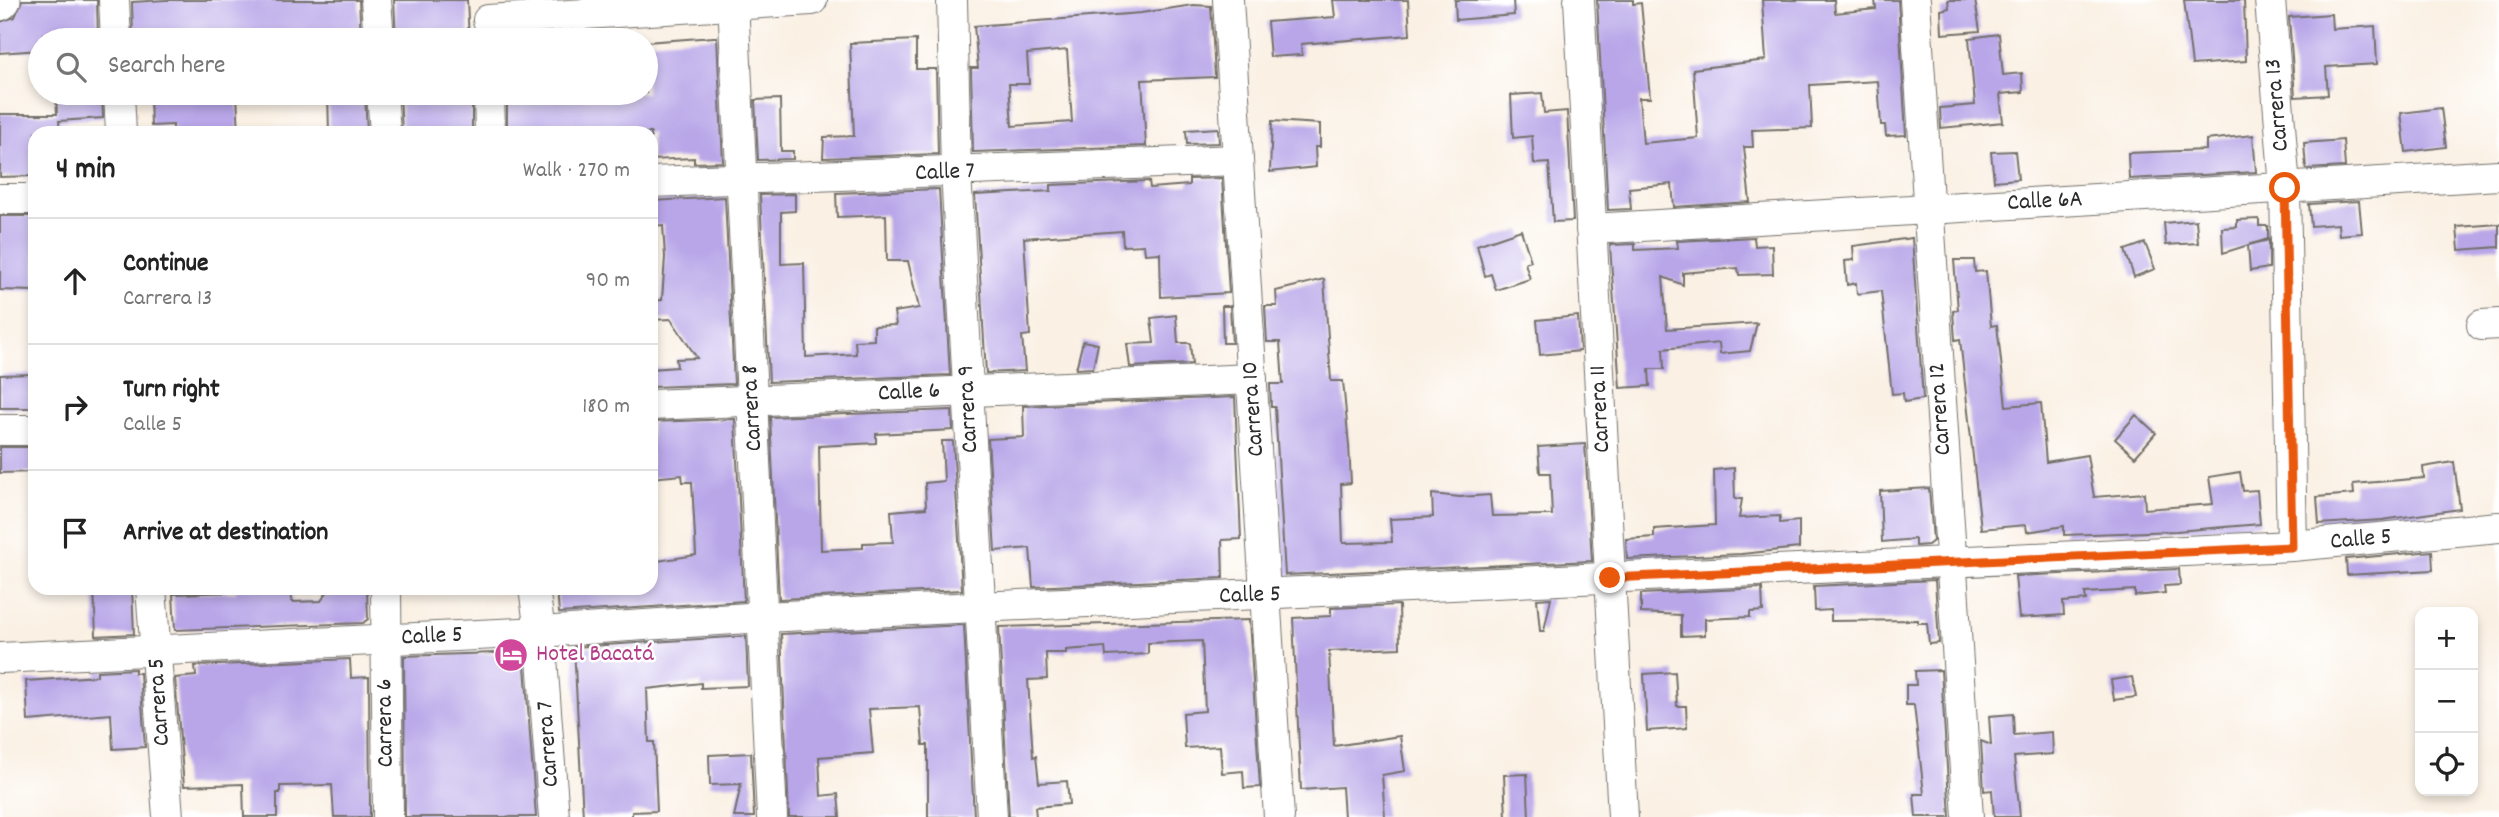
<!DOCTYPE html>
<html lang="en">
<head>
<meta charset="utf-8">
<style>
	:root { --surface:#fff; --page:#f2f2f2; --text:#222; --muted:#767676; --line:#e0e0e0 }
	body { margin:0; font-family:Dekko,sans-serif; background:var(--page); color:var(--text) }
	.controls { position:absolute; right:21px; bottom:21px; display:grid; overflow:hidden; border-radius:14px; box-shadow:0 4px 10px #0003 }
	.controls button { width:63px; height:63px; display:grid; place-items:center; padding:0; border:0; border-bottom:2px solid var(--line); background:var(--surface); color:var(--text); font:35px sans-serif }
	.stop { position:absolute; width:21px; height:21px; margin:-16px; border:5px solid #ea580c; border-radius:50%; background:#fff }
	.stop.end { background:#ea580c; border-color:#fff; box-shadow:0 2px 7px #0008 }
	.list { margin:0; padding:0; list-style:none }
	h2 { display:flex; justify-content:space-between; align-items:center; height:91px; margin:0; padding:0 28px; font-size:30px }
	h2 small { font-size:23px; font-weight:400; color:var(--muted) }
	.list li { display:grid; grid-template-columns:46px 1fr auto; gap:21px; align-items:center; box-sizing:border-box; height:126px; padding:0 28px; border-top:2px solid var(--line) }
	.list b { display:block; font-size:26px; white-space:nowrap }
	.list p { margin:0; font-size:23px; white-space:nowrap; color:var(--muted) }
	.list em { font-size:23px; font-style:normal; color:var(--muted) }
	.icon { flex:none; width:38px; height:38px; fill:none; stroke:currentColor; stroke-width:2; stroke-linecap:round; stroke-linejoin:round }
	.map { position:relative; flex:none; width:2499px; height:817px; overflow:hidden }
	.search { position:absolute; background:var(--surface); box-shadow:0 4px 10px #0003; left:28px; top:28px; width:630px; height:77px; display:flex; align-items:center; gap:18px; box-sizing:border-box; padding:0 24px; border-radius:38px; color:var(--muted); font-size:26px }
	.panel { position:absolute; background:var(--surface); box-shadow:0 4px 10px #0003; left:28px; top:126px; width:630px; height:469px; border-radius:21px }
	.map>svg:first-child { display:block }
	.building { fill:#b8a6e8; fill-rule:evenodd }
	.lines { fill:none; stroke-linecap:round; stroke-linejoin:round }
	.minor-casing { stroke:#73706b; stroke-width:32 }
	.tertiary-casing { stroke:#73706b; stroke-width:39 }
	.minor { stroke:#fff; stroke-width:30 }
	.tertiary { stroke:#fff; stroke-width:37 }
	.route { stroke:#ea580c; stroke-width:9 }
	.labels { text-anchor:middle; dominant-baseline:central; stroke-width:5; stroke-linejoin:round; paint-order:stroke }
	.street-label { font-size:24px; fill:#2b2b2b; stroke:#fff }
	.hotel-label { font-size:24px; fill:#b23c85; stroke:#fff; text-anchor:start }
</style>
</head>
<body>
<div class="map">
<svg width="2499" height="817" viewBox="0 0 2499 817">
	<rect width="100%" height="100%" fill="#fff"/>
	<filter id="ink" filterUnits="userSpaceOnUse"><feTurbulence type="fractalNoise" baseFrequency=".0143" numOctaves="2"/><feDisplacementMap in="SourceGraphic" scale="14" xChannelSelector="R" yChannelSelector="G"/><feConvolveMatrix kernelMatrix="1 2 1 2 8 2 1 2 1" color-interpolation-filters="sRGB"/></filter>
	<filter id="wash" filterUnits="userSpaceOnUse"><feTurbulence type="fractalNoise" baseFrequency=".00686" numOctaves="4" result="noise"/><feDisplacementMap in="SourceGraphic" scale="28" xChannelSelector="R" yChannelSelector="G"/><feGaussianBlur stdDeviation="1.57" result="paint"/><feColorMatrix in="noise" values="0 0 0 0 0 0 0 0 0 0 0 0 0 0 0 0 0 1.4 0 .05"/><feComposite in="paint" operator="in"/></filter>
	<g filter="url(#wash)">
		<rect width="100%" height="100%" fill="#faf0e3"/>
		<g id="blocks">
			<g class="building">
				<polygon points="22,0 97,0 98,40 83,40 83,30 43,34 40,50 0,53 0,22 15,17"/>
				<polygon points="165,0 359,0 361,40 273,40 272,35 221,38 221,40 133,38 132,2"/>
				<polygon points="394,0 467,0 469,40 396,40"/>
				<polygon points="1333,0 1408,0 1410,35 1301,44 1302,55 1270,57 1267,22 1335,17"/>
				<polygon points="1455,0 1513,0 1514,15 1456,20"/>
				<polygon points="1597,0 1633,0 1633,4 1641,3 1650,98 1639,98 1643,143 1698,138 1693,69 1766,60 1762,0 1834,0 1835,13 1876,9 1875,0 1898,0 1906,135 1886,136 1885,125 1881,125 1878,81 1810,85 1812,128 1752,130 1753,147 1744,147 1750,202 1674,207 1672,184 1629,188 1631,209 1608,210"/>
				<polygon points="1948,0 1975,0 1980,31 1942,34 1941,10 1949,8"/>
				<polygon points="2184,0 2244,0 2246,61 2192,65"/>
				<path d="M1193,5L1211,6L1215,77L1142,80L1146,146L973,152L971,68H978L974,26L1141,13ZM1067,50L1072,122L1012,126L1009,84H1029L1027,54Z"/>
				<polygon points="2331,14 2332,29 2375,26 2377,64 2326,67 2328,95 2295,97 2289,17"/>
				<polygon points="1999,34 2003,75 2022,73 2023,92 2000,94 2003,122 1941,128 1940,108 1975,105 1969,38"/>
				<polygon points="714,37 717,37 723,162 694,163 694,158 651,160 651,133 507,133 507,93 646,93 646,42"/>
				<polygon points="916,40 916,69 936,69 938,154 823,158 824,137 854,136 850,43"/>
				<polygon points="102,93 103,118 59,121 60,133 35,133 35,176 0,177 0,114 57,114 56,94"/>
				<polygon points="150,93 186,93 187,97 237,95 239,133 173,133 173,125 151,126"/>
				<polygon points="328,93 365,93 367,133 329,133"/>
				<polygon points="400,93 472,93 472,133 402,133"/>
				<polygon points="1542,93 1544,113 1567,111 1573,221 1553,222 1549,163 1534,164 1532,136 1513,138 1511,95"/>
				<polygon points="780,99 781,151 793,151 793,159 758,160 755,100"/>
				<polygon points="2441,108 2446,147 2406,152 2401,113"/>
				<polygon points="1272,121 1320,124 1320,147 1315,147 1316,167 1270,172"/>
				<polygon points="1218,128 1219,143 1187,144 1186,130"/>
				<polygon points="2253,135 2256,172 2129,179 2128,153 2206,150 2206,140"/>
				<polygon points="2343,140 2345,167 2306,169 2304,143"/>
				<polygon points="2015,151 2018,179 1994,181 1991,152"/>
				<polygon points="1222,178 1229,293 1161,297 1160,253 1145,254 1144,245 1123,246 1122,231 1024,238 1030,335 1022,336 1025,371 986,373 975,195 1051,191 1051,185 1149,181 1150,188 1189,185 1189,179"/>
				<polygon points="939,189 950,375 769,382 760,195 795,194 795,211 781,212 781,264 804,263 806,357 856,354 855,341 874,340 874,326 896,325 894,312 919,308 908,261 887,261 886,215 837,217 836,193"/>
				<polygon points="725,197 734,384 651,387 651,369 677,367 676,359 697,358 671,319 651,320 651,301 662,300 665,257 663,225 651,226 651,201"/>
				<polygon points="2359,201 2362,233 2339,235 2338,224 2311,226 2309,204"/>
				<polygon points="0,216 35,216 35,291 0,290"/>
				<polygon points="2259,219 2259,226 2268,226 2268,239 2223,253 2222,228 2237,227 2237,220"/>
				<polygon points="2196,220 2198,243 2166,245 2164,223"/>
				<polygon points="2499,224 2499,247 2459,250 2457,227"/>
				<polygon points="1521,230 1531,261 1525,263 1530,279 1496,290 1491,274 1485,276 1477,245"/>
				<polygon points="1754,237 1755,246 1772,245 1773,274 1739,275 1738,268 1683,273 1683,285 1663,277 1667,329 1757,323 1750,351 1720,354 1719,343 1663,349 1664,369 1649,369 1650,386 1620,388 1610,245 1635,244 1635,250 1678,248 1677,241"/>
				<polygon points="1912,238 1923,399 1904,402 1903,393 1892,394 1881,291 1857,294 1856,283 1847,285 1845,261 1854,260 1853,246"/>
				<polygon points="2269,240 2269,268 2250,271 2248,245"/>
				<polygon points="2145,243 2155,269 2134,277 2125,250"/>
				<polygon points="1954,260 1974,260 1975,272 1986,271 1991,326 1997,325 2006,406 2041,403 2046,462 2087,455 2094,497 2144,493 2145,509 2213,504 2209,477 2240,472 2243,491 2257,490 2260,524 2176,531 2064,535 2064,526 2027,532 2026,525 1981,529 1960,339 1955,340 1953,311 1958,310"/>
				<polygon points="1324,279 1331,381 1343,381 1349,446 1351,483 1341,484 1343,543 1392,542 1390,519 1433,517 1432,494 1460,497 1490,495 1492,516 1552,515 1550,473 1540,473 1538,447 1585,444 1592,561 1285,575 1275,407 1271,407 1270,384 1283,384 1280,342 1267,342 1265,306 1277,306 1276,291"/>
				<polygon points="1222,306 1230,306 1232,343 1223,343"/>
				<polygon points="1176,315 1178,343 1190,343 1192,364 1130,367 1127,344 1154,343 1151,318"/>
				<polygon points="1578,316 1580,351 1540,355 1537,320"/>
				<polygon points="1083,341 1098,344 1093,368 1076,369"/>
				<polygon points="35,374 35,408 0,408 0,375"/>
				<polygon points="1235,397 1241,539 1222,540 1223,578 1033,587 1030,548 995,551 988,439 1024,437 1023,406"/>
				<polygon points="952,410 953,430 876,434 876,443 819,446 821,550 863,548 863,543 893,542 891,511 926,508 925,483 944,481 942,441 953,441 962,590 779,599 770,417"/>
				<polygon points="2136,415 2156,433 2135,457 2115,439"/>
				<polygon points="735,419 744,601 559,613 557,588 651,588 651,562 696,555 692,482 683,482 682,475 651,478 651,422"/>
				<polygon points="0,447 35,447 35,472 0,473"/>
				<polygon points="2454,462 2460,509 2382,520 2319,524 2317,497 2354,494 2353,484 2424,478 2423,467"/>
				<polygon points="1734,468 1735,499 1742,499 1739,518 1780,516 1780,523 1799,521 1799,548 1741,554 1627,559 1626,539 1654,537 1654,529 1715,525 1714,470"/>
				<polygon points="1929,488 1933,541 1928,545 1915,546 1915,539 1882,542 1880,491"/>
				<polygon points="2432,551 2433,570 2347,575 2346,559"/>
				<polygon points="2179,569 2180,585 2164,586 2165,593 2135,596 2135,590 2085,593 2086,600 2063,602 2064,615 2019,618 2015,576"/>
				<polygon points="1935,580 1939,643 1929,644 1927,623 1918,623 1918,620 1831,621 1831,610 1815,611 1814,586"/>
				<polygon points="94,588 132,588 134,634 96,636"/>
				<polygon points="236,588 291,588 292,602 321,601 330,588 367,588 368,619 363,623 175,630 173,594 236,592"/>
				<polygon points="1762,588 1763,611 1750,612 1750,617 1705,619 1705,635 1681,636 1681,615 1641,613 1641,594"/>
				<polygon points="1551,598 1544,631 1540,631 1537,599"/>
				<polygon points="1399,605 1400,648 1329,651 1334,746 1400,736 1405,771 1382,775 1385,817 1344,817 1342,787 1301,790 1293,618 1331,616 1331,608"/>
				<polygon points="1249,620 1260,787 1244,788 1243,771 1222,773 1220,746 1185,748 1183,713 1205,711 1202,641 1148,643 1148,654 1106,656 1105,647 1066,650 1066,653 1046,653 1047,679 1028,680 1033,757 1036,756 1039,783 1067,781 1069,804 1035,807 1036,817 1009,817 999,627"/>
				<polygon points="964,625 974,817 928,817 928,745 923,745 920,707 869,709 873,753 819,757 821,796 838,794 840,817 789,817 781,634"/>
				<polygon points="746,636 748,686 701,688 701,683 647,689 649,742 654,742 657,811 632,812 632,817 583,817 574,647"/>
				<polygon points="524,652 536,817 405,817 404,656"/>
				<polygon points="350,659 351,678 369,677 370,817 334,817 332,785 280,786 280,793 277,793 277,817 244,817 243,784 184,786 175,678 196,676 195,666"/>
				<polygon points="135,669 135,673 140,673 145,747 113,749 111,714 28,721 26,681 97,676 97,671"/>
				<polygon points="1941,670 1950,817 1916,817 1914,794 1924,794 1914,705 1906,705 1906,685 1916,685 1915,671"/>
				<polygon points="1675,672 1677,706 1686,706 1687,728 1647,731 1644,674"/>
				<polygon points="2132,677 2136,697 2114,700 2111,680"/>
				<polygon points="2013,714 2014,735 2052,732 2053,754 2014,757 2020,817 1994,817 1992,790 1984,791 1981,741 1991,745 1989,716"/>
				<polygon points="751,753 754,817 734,817 741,784 710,785 709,755"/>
				<polygon points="1527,774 1529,817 1506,817 1504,775"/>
			</g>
		</g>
	</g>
	<g filter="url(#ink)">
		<use href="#blocks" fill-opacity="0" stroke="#73706b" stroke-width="2"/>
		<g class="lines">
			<g class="minor-casing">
				<g id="minor">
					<polyline points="114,0 116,40"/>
					<polyline points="376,0 379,40"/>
					<polyline points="733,0 772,817"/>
					<polyline points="952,0 956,172 992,817"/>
					<polyline points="1228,0 1279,817"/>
					<polyline points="1579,0 1623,817"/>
					<polyline points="1915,0 1968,817"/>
					<polyline points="2270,0 2285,188 2292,546"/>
					<polyline points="488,20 812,0"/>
					<polyline points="119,93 121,133"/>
					<polyline points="382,93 385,133"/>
					<polyline points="489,93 490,133"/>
					<polyline points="651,182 1238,160"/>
					<polyline points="0,199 35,199"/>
					<polyline points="1591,229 2499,175"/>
					<polyline points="2482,325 2499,324"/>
					<polyline points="651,405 1252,379"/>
					<polyline points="0,430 35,430"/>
					<polyline points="151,588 168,817"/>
					<polyline points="386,588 388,817"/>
					<polyline points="534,588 540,632 554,817"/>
					<polyline points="0,658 540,632 763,617 2292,546 2499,527"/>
				</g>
			</g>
			<g class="tertiary-casing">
				<polyline id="tertiary" points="0,2 2,0"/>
			</g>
			<use href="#minor" class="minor"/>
			<use href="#tertiary" class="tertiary"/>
		</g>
	</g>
	<g class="lines" filter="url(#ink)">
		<polyline class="route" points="1610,578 2292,547 2285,188"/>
	</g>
	<defs>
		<g id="hotel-disc" transform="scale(1.75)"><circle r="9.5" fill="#d1479c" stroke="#fff"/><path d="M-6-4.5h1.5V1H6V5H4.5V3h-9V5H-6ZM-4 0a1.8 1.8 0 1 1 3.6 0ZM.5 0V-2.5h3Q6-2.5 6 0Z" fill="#fff"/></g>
	</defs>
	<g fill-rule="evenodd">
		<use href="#hotel-disc" x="511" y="655"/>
	</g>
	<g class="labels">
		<g class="street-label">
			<text transform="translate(2278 105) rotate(-95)">Carrera 13</text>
			<text transform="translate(945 173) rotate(-2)">Calle 7</text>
			<text transform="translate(2045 202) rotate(-3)">Calle 6A</text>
			<text transform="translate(909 393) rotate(-3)">Calle 6</text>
			<text transform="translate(753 408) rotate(-93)">Carrera 8</text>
			<text transform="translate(969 409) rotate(-93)">Carrera 9</text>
			<text transform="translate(1254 409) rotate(-94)">Carrera 10</text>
			<text transform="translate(1601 409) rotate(-93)">Carrera 11</text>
			<text transform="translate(1941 409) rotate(-94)">Carrera 12</text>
			<text transform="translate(2361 540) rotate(-5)">Calle 5</text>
			<text transform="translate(1250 596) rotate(-2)">Calle 5</text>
			<text transform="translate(432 637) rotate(-3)">Calle 5</text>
			<text transform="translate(160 702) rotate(-94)">Carrera 5</text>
			<text transform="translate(386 723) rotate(-91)">Carrera 6</text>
			<text transform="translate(549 744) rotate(-94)">Carrera 7</text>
		</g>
		<g class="hotel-label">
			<text x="536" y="655">Hotel Bacatá</text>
		</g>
	</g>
</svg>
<div class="controls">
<button>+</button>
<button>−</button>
<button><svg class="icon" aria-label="locate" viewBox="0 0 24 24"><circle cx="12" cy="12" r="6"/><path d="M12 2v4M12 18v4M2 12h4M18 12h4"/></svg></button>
</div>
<div class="stop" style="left:2285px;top:188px"></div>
<div class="stop end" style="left:1610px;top:578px"></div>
<div class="search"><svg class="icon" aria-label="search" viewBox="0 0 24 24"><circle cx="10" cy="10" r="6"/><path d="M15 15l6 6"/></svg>Search here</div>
<section class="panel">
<h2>4 min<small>Walk · 270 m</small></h2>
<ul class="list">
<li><svg class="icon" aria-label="ahead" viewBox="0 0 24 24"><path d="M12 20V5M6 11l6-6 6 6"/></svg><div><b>Continue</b><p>Carrera 13</p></div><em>90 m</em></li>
<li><svg class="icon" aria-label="right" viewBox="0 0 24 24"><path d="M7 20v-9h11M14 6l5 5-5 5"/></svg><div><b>Turn right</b><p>Calle 5</p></div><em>180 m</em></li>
<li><svg class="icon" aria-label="arrive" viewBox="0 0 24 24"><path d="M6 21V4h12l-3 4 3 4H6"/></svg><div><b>Arrive at destination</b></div></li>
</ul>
</section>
</div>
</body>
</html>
